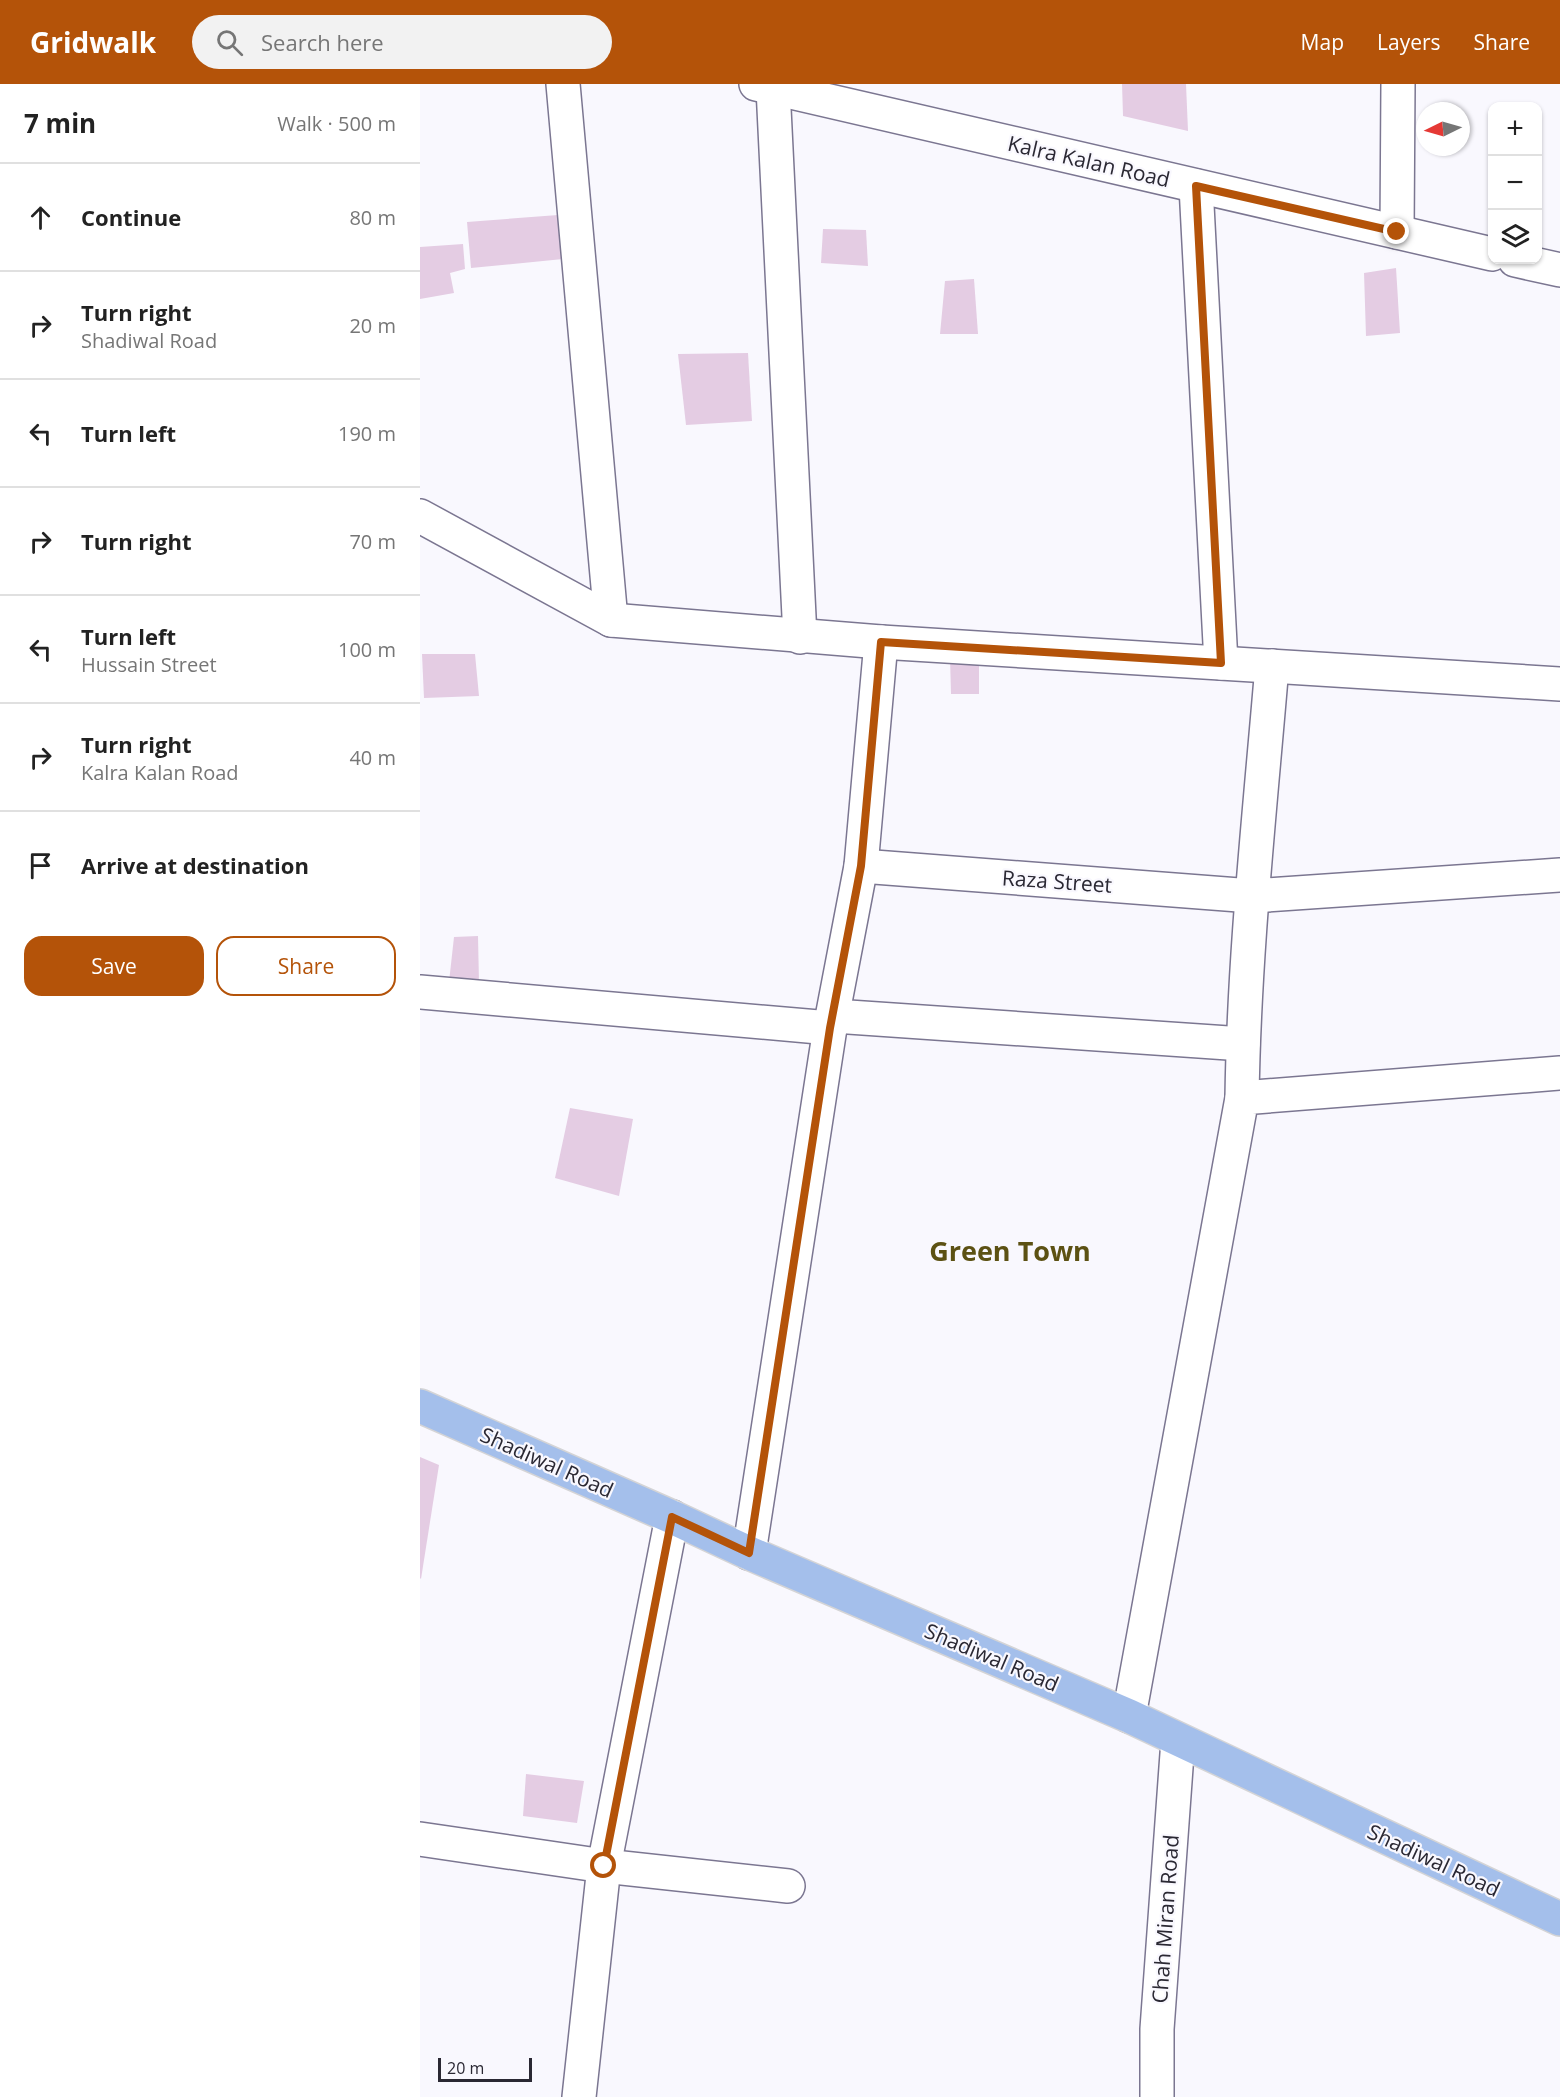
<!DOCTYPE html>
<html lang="en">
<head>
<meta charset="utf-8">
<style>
	:root { --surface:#fff; --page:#f2f2f2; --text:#222; --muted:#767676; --line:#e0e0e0; --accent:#b45309 }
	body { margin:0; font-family:"Open Sans",sans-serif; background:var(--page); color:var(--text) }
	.controls { position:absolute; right:18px; top:18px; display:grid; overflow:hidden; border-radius:12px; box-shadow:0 2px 4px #0004 }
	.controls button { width:54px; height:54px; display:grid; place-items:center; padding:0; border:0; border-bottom:2px solid var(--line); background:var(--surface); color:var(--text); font:30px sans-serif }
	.compass { position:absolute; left:996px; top:18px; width:54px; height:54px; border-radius:50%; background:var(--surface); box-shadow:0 2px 4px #0004; rotate:265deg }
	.scale { position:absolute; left:18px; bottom:15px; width:94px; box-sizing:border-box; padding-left:6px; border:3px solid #2a2833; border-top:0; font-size:16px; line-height:21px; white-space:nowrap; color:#2a2833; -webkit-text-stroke:4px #f9f8fe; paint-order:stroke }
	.stop { position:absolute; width:18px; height:18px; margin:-14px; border:4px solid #b45309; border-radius:50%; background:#fff }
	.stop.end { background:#b45309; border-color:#fff; box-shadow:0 2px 6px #0008 }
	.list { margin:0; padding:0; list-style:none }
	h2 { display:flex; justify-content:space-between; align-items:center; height:78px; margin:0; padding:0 24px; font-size:26px }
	h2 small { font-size:20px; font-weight:400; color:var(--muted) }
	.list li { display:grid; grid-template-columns:39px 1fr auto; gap:18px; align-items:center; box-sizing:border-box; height:108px; padding:0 24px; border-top:2px solid var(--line) }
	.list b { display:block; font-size:22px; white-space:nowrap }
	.list p { margin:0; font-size:20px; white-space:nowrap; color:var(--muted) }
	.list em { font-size:20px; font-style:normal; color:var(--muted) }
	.actions { display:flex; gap:12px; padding:18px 24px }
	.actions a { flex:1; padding:14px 0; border:2px solid var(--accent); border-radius:18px; text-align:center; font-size:21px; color:var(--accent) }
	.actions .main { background:var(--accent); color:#fff }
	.icon { flex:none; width:33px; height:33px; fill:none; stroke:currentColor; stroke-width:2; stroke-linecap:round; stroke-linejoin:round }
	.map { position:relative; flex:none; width:1140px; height:2013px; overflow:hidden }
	header { display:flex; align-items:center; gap:36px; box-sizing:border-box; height:84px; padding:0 30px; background:var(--accent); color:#fff }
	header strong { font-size:28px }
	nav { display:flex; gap:33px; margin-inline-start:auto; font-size:21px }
	.search { width:420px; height:54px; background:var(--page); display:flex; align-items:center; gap:15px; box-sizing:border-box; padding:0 21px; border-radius:33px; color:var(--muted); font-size:22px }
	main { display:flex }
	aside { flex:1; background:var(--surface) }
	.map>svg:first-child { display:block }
	.building { fill:#e4cce3 }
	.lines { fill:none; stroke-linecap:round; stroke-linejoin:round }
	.minor-casing { stroke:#7b7691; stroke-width:36 }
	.major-casing { stroke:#d4d4d6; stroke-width:36 }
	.minor { stroke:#fff; stroke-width:33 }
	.major { stroke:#a4bfeb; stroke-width:33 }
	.route { stroke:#b45309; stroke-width:8 }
	.labels { text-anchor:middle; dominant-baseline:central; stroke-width:4.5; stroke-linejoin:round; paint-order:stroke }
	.street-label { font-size:21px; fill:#2a2833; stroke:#f9f8fe }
	.district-label { font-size:27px; font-weight:bold; fill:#5c5113; stroke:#f9f8fe }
</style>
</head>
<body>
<header>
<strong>Gridwalk</strong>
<div class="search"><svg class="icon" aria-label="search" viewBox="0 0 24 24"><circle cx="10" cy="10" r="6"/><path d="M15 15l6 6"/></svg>Search here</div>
<nav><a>Map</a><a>Layers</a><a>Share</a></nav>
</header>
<main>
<aside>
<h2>7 min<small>Walk · 500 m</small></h2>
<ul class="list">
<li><svg class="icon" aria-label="ahead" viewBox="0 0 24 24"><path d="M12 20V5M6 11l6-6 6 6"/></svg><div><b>Continue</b></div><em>80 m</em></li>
<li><svg class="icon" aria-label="right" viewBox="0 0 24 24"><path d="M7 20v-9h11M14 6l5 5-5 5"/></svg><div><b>Turn right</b><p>Shadiwal Road</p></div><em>20 m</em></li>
<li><svg class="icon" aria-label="left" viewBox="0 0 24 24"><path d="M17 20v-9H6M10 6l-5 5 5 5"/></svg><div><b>Turn left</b></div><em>190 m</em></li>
<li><svg class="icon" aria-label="right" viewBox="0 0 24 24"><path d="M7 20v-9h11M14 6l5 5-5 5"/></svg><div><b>Turn right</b></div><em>70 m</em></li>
<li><svg class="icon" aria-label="left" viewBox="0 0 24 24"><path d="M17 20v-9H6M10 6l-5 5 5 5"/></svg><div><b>Turn left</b><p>Hussain Street</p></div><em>100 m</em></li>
<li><svg class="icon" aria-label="right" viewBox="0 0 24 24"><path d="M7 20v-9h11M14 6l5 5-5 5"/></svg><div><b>Turn right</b><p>Kalra Kalan Road</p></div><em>40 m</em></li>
<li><svg class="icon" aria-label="arrive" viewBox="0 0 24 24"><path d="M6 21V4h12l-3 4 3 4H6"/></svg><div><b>Arrive at destination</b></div></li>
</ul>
<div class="actions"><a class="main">Save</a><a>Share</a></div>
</aside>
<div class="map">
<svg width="1140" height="2013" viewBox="0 0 1140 2013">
	<rect width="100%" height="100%" fill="#f9f8fe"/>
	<g class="building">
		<polygon points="702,0 766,0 768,47 703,32"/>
		<polygon points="138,131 143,175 51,184 47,138"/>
		<polygon points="403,145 446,146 448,182 401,179"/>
		<polygon points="43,160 45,185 30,189 34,209 0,215 0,163"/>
		<polygon points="976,184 980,249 946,252 944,189"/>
		<polygon points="554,195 558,250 520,250 525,197"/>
		<polygon points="328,269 332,337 266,341 258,270"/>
		<polygon points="2,570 55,570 59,612 4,614"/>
		<polygon points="530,573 559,574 559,610 531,610"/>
		<polygon points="58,852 59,899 29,898 34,853"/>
		<polygon points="150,1024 213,1035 199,1112 135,1094"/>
		<polygon points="0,1373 19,1381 1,1495 0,1494"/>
		<polygon points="106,1690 164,1697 157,1739 103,1732"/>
	</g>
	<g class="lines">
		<g class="minor-casing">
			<g id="minor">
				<polyline points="143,0 191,536"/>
				<polyline points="336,0 1072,170"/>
				<polyline points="353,4 380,553"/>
				<polyline points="776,102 801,579"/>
				<polyline points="977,148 978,0"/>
				<polyline points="1095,176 1140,186"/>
				<polyline points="0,432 191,536 461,558 1140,600"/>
				<polyline points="441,782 832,812 1140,791"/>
				<polyline points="0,908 410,944"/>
				<polyline points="414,932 823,960"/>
				<path d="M822,1014C824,870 840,726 852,582"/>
				<polyline points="329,1469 410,944 441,782 461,558"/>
				<polyline points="709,1632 822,1014 1140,989"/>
				<polyline points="0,1755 184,1782 368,1802"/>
				<polyline points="159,2013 184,1782 252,1433"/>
				<polyline points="737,2013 737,1945 758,1656"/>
			</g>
		</g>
		<g class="major-casing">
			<polyline id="major" points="0,1322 252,1433 329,1469 709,1632 1140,1835"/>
		</g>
		<use href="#minor" class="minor"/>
		<use href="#major" class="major"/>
	</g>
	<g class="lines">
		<polyline class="route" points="184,1782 252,1433 329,1469 410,944 441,782 461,558 801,579 776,102 977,148"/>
	</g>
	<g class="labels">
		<g class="street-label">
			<text transform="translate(669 77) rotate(13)">Kalra Kalan Road</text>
			<text transform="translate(637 797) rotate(4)">Raza Street</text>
			<text transform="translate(127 1378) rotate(24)">Shadiwal Road</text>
			<text transform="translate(572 1573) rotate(23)">Shadiwal Road</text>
			<text transform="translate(1014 1776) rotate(25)">Shadiwal Road</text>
			<text transform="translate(745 1835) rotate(-86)">Chah Miran Road</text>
		</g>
		<g class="district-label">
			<text x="590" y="1166">Green Town</text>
		</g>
	</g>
</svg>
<div class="controls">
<button>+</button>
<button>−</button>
<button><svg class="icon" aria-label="layers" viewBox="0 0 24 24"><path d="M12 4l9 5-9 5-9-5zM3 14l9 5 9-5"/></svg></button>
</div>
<svg class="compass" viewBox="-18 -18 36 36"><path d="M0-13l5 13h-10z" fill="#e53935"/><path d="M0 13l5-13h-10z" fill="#767676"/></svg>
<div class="scale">20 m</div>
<div class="stop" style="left:184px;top:1782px"></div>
<div class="stop end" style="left:977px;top:148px"></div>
</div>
</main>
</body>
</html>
